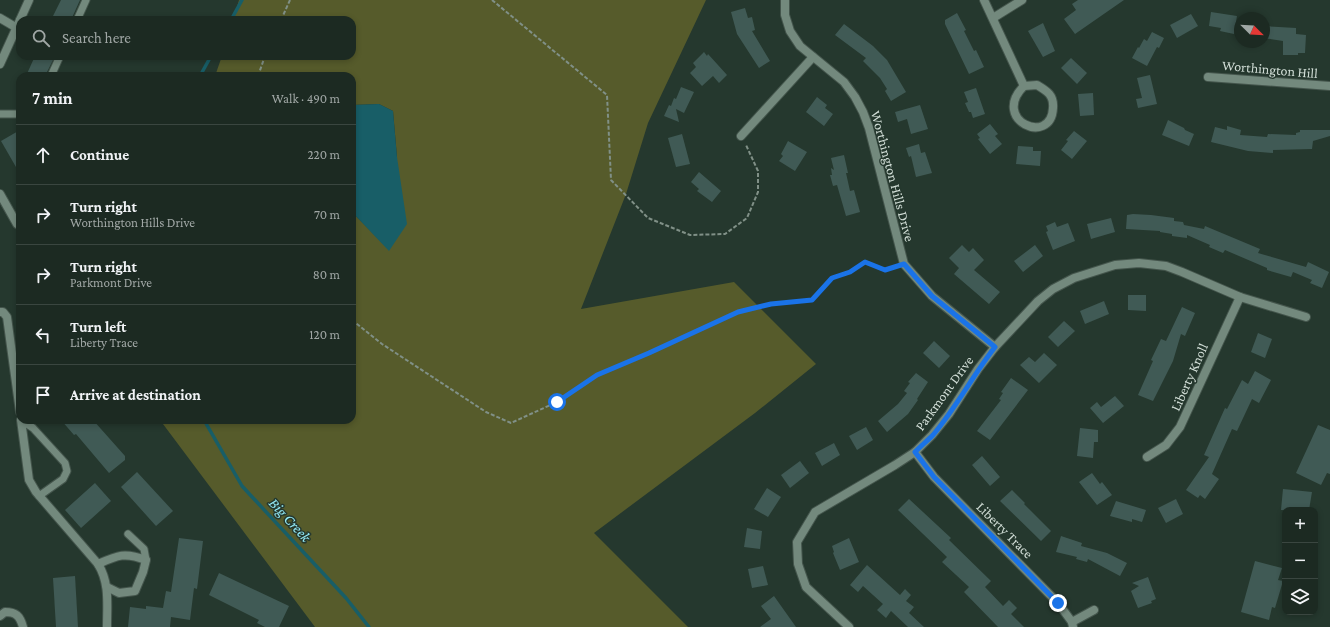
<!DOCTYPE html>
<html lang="en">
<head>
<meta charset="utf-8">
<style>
	:root { --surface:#1c2a22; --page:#25322a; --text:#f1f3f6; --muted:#a0a7a5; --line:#3a4640 }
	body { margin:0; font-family:"Crimson Pro",serif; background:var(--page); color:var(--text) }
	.controls { position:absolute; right:12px; bottom:12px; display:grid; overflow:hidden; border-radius:8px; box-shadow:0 2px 6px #0003 }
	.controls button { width:36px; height:36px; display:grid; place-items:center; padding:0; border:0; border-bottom:1px solid var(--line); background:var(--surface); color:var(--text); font:20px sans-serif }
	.compass { position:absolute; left:1234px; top:12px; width:36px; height:36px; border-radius:50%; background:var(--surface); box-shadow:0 2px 6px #0003; rotate:114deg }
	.stop { position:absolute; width:12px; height:12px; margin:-9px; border:3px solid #1a73e8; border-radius:50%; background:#fff }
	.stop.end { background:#1a73e8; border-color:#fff; box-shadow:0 1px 4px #0008 }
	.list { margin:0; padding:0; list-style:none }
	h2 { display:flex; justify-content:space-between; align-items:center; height:52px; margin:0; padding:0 16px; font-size:17px }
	h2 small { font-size:13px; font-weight:400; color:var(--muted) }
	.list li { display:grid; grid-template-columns:26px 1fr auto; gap:12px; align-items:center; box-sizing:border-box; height:60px; padding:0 16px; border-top:1px solid var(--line) }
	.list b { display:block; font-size:15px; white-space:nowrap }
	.list p { margin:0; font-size:13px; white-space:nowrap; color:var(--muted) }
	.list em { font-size:13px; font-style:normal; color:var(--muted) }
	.icon { flex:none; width:22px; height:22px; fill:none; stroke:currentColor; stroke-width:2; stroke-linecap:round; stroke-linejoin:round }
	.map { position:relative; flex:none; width:1330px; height:627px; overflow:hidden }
	.search { position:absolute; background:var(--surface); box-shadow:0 2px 6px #0003; left:16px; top:16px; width:340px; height:44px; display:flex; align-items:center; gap:10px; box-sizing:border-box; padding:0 14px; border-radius:12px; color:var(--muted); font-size:15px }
	.panel { position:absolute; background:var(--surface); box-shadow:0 2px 6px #0003; left:16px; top:72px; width:340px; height:352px; border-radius:12px }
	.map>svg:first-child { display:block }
	.green { fill:#565b2b }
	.water { fill:#185e67 }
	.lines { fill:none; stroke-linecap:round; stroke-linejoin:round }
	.stream { stroke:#185e67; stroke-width:3.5 }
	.building { fill:#405a55 }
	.service-casing { stroke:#44554c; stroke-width:9 }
	.minor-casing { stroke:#44554c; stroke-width:10 }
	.path { stroke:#809087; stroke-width:2; stroke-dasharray:4 2; stroke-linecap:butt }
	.service { stroke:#73897d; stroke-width:7 }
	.minor { stroke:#73897d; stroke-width:8 }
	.route { stroke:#1a73e8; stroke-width:5 }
	.labels { text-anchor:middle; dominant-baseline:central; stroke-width:3; stroke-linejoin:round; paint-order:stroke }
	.street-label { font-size:14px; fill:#d2ded7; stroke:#25382e }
	.water-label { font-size:15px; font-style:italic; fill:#94ebf8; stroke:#25382e }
</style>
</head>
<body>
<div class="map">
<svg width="1330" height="627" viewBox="0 0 1330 627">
	<rect width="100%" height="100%" fill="#25382e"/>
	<polygon class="green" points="239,0 706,0 648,123 626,194 581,309 734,282 816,364 755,413 594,533 688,627 315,627 160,420 352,420 352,212 389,250 397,157 393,111 379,104 352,105 352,76 215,76 222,56 352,56 352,20 233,20"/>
	<polygon class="water" points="379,104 393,111 397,157 407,224 389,251 352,212 352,105"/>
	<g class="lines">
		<g class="stream">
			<polyline points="231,20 242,0"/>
			<polyline points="200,76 211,56"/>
			<polyline points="204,420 242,486 346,598 369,627"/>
		</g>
	</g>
	<g class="building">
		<polygon points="61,0 80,0 71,20 61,20 53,16"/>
		<polygon points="1078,0 1124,0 1075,34 1064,19 1076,10 1072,4"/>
		<polygon points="745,8 748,18 752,17 755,30 752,31 770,61 759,68 737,34 731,12"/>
		<polygon points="1211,12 1237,16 1234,34 1220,31 1221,28 1209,26"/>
		<polygon points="957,13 966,30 964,31 974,51 976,50 984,67 969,74 945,24 945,20"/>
		<polygon points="1191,14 1198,26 1177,38 1170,25"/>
		<polygon points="1043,23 1055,51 1043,57 1028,31"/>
		<polygon points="844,24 873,46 887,60 906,92 891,101 885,91 887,89 880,78 863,61 866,58 835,35"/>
		<polygon points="1264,26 1296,28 1296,34 1306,35 1305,53 1298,53 1298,55 1283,55 1283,41 1264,38"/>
		<polygon points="1152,32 1164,38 1159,48 1157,47 1147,66 1132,58 1138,47 1139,48 1144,39 1147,41"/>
		<polygon points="704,52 707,56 708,54 727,75 719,83 713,76 702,86 690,73 696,67 693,63"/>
		<polygon points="35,56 55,56 45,76 26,76"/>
		<polygon points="1071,58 1087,73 1077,84 1061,68"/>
		<polygon points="1150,75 1157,104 1138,108 1136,99 1142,98 1137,78"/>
		<polygon points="681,87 694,92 684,113 676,109 679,122 664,116 669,105 671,106 674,98 676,99"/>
		<polygon points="976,88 985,114 973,118 971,112 969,112 965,103 968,102 964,92"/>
		<polygon points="1093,93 1094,115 1080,116 1078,94"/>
		<polygon points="817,97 827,105 825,108 833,114 824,126 806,112"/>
		<polygon points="920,105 928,129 911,134 907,119 898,122 895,112"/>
		<polygon points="1168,120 1184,128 1185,130 1194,134 1189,146 1162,135"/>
		<polygon points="990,124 998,134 995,136 1002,144 990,154 978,139 980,138 977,134"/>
		<polygon points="1227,126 1241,130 1240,135 1267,137 1268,134 1296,135 1296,133 1300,132 1300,130 1330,130 1330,136 1313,141 1312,149 1273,150 1273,153 1248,151 1211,142 1215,127 1227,130"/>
		<polygon points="20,130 20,174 1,141"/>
		<polygon points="1074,131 1087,141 1072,159 1061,150 1068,141 1066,140"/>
		<polygon points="682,134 690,164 676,167 668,138"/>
		<polygon points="788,141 807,152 795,171 779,161 783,156 781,154"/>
		<polygon points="919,144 921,153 925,152 932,173 916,177 911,156 909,157 906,148"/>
		<polygon points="1018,146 1033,147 1033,151 1041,151 1040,166 1016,164"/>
		<polygon points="844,155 848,173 846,173 850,191 854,190 860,212 846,216 837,185 833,186 830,175 832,175 831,168 834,170 831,158"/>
		<polygon points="699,172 721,191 712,202 697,191 699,189 691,182"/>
		<polygon points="1133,214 1151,215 1174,218 1174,221 1183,222 1184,225 1204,229 1205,226 1260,249 1258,253 1306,267 1308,262 1329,272 1322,288 1310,283 1312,280 1293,272 1291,277 1267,270 1267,268 1225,250 1223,253 1209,247 1210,245 1187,235 1187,238 1172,236 1172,234 1160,232 1160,231 1126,229 1127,215"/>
		<polygon points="1111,218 1115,232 1091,239 1087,224"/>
		<polygon points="1055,222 1057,227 1068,223 1075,241 1053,250 1046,232 1048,231 1046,226"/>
		<polygon points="962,245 969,252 973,248 984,260 974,270 1000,292 989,304 954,274 959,268 949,258"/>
		<polygon points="1035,245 1043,256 1023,272 1014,261"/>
		<polygon points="1128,295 1146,295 1146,311 1128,310"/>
		<polygon points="1104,301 1109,314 1085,324 1080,311"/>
		<polygon points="1182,307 1195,313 1185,336 1181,334 1173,361 1153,401 1138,395 1153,361 1151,360 1161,339 1166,341"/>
		<polygon points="1064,321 1075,331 1058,347 1048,337"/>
		<polygon points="1258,333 1272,339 1265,358 1251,352"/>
		<polygon points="934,341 950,356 939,368 923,353"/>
		<polygon points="1044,353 1057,365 1039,383 1020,365 1029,357 1035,362"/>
		<polygon points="1255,371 1271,380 1259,403 1252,399 1237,431 1232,429 1212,474 1219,479 1205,499 1200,495 1198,498 1186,490 1209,457 1204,455 1225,408 1227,409 1242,380 1248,384"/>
		<polygon points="916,373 928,382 917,399 918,400 908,414 887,432 878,421 898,404 907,393 904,391 910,383 908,382"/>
		<polygon points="1011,378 1028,390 990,440 977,431 1001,400 999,399 1003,393 1001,392"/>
		<polygon points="1115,396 1124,406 1103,423 1090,408 1097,402 1101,407"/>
		<polygon points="61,420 93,420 125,456 125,460 109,473 76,434 74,435"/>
		<polygon points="1318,425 1330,430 1330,474 1327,473 1321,485 1296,473"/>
		<polygon points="866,427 873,440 857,450 849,436"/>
		<polygon points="1080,428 1098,430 1098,442 1094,442 1093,458 1077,456"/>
		<polygon points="834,443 840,455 822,466 815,453"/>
		<polygon points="982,456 1000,477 990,486 972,465"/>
		<polygon points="800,461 809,473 790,488 781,475"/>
		<polygon points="137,472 173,511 156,526 121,487"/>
		<polygon points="1092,473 1100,484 1102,482 1112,495 1097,505 1079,482"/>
		<polygon points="95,483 111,501 81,528 65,510"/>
		<polygon points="767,488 781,497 768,517 754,509"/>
		<polygon points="1283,489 1312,492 1309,510 1281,510"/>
		<polygon points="1012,490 1025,503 1024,504 1051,531 1041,541 1000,501"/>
		<polygon points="909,499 951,538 949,540 991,581 985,587 1003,606 1009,600 1017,608 1011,614 1024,627 998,627 964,592 969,587 942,562 947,557 898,510"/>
		<polygon points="1176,499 1183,514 1166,523 1158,508"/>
		<polygon points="1116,501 1146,510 1142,522 1132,519 1132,522 1110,516"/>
		<polygon points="747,528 762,531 760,549 744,547"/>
		<polygon points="1061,536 1082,543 1081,546 1107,553 1127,563 1120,576 1088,559 1087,562 1076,559 1077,557 1056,552"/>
		<polygon points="179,538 203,541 197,589 194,588 190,620 171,617 170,627 128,627 130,607 146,609 146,606 163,608 166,591 171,592"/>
		<polygon points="849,538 859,562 840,570 833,553 834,552 832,546"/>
		<polygon points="1255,561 1282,568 1278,580 1283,581 1275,608 1272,607 1269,620 1241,612"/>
		<polygon points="867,565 900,595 905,589 911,595 906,601 914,607 909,613 924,627 908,627 891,611 886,618 877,610 883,604 863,586 858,592 850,585"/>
		<polygon points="763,566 768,585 752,588 748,569"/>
		<polygon points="219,573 289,606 279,627 265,627 257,623 259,620 209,595"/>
		<polygon points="75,576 78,627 56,627 53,578"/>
		<polygon points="1148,577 1156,599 1151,601 1152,603 1138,608 1131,591 1139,586 1132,583"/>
		<polygon points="774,596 796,627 760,627 771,619 761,606"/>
	</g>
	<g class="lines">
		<g class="service-casing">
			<g id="service">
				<polyline points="77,20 86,0"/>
				<polyline points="51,76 60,56"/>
				<polyline points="0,114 20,114"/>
				<polyline points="21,420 33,428 65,463 67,471 63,479 39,496"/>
				<polyline points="128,534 144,549 146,560"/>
			</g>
		</g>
		<g class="minor-casing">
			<g id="minor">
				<polyline points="785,0 785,15 790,31 800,46 844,82 855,97 863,112 869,128 904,264 932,296 995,347"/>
				<polyline points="984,0 1024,86"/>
				<polyline points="0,18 17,28"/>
				<polyline points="993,18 1022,0"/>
				<polyline points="20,20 29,0"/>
				<polyline points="0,64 20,20"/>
				<polyline points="1208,77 1330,86"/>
				<path d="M1037,85C1047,91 1054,95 1053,108C1051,147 990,120 1024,86Z"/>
				<polyline points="741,136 813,57"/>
				<polyline points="0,194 17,224 20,226"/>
				<polyline points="0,312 3,312 7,317 20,412"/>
				<path d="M21,420L29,480L36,492L98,564C110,583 107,605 107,627"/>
				<polyline points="915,452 934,477 1058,603 1072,622 1073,627"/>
				<polyline points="1147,457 1166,445 1180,427 1240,297"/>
				<path d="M98,564C118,555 125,552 146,560L143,572L135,591L119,593L107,587"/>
				<path d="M0,616L5,612C16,612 20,616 23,627"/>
				<polyline points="1072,622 1094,610"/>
				<polyline points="849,627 806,587 798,564 797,542 815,512 895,465 915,452 932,435 949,414 978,369 995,347 1038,301 1053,289 1074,278 1115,265 1139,263 1166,266 1182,272 1240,297 1306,317"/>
			</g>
		</g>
		<g class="path">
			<polyline points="492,0 607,95 611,180 648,218 690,235 725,234 747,218 758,192 758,171 746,145"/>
			<polyline points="281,20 290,0"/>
			<polyline points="258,76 265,56"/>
			<polyline points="352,320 382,344 486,412 511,423 557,402 597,375 649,353 738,312 771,304 812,300 832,278 850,272 865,262 885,271 895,267"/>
		</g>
		<use href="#service" class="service"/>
		<use href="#minor" class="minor"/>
	</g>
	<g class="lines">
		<path class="route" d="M557,402L597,375L649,353L738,312L771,304L812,300L832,278L850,272L865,262L885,270L904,264L932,296L995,347C973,375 956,408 933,435C927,441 921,446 915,452L934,477L1058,603"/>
	</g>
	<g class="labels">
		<g class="street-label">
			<text transform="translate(1270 69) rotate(5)">Worthington Hill</text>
			<text transform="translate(893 176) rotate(75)">Worthington Hills Drive</text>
			<text transform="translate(1189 377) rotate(-66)">Liberty Knoll</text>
			<text transform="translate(944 393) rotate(-54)">Parkmont Drive</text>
			<text transform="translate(1005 530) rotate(45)">Liberty Trace</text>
		</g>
		<g class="water-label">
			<text transform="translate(290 520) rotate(47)">Big Creek</text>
		</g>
	</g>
</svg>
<div class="controls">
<button>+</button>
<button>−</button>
<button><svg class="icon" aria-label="layers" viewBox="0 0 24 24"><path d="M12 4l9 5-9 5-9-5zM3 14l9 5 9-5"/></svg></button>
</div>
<svg class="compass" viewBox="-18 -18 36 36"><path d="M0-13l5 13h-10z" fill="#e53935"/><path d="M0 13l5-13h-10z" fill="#a0a7a5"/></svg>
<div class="stop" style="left:557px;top:402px"></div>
<div class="stop end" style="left:1058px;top:603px"></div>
<div class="search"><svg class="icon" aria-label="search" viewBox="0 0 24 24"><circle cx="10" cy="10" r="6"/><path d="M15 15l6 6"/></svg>Search here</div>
<section class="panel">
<h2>7 min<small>Walk · 490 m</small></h2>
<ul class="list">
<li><svg class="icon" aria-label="ahead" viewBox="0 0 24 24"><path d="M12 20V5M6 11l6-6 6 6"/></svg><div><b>Continue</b></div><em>220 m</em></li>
<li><svg class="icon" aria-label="right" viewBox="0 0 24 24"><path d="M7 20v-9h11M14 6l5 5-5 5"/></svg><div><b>Turn right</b><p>Worthington Hills Drive</p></div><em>70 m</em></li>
<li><svg class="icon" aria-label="right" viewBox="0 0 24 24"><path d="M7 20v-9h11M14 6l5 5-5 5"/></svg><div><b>Turn right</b><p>Parkmont Drive</p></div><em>80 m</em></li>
<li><svg class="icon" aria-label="left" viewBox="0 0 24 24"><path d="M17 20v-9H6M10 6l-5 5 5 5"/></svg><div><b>Turn left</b><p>Liberty Trace</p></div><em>120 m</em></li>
<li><svg class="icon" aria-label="arrive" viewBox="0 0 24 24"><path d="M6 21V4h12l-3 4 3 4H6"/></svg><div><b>Arrive at destination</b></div></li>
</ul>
</section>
</div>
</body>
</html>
